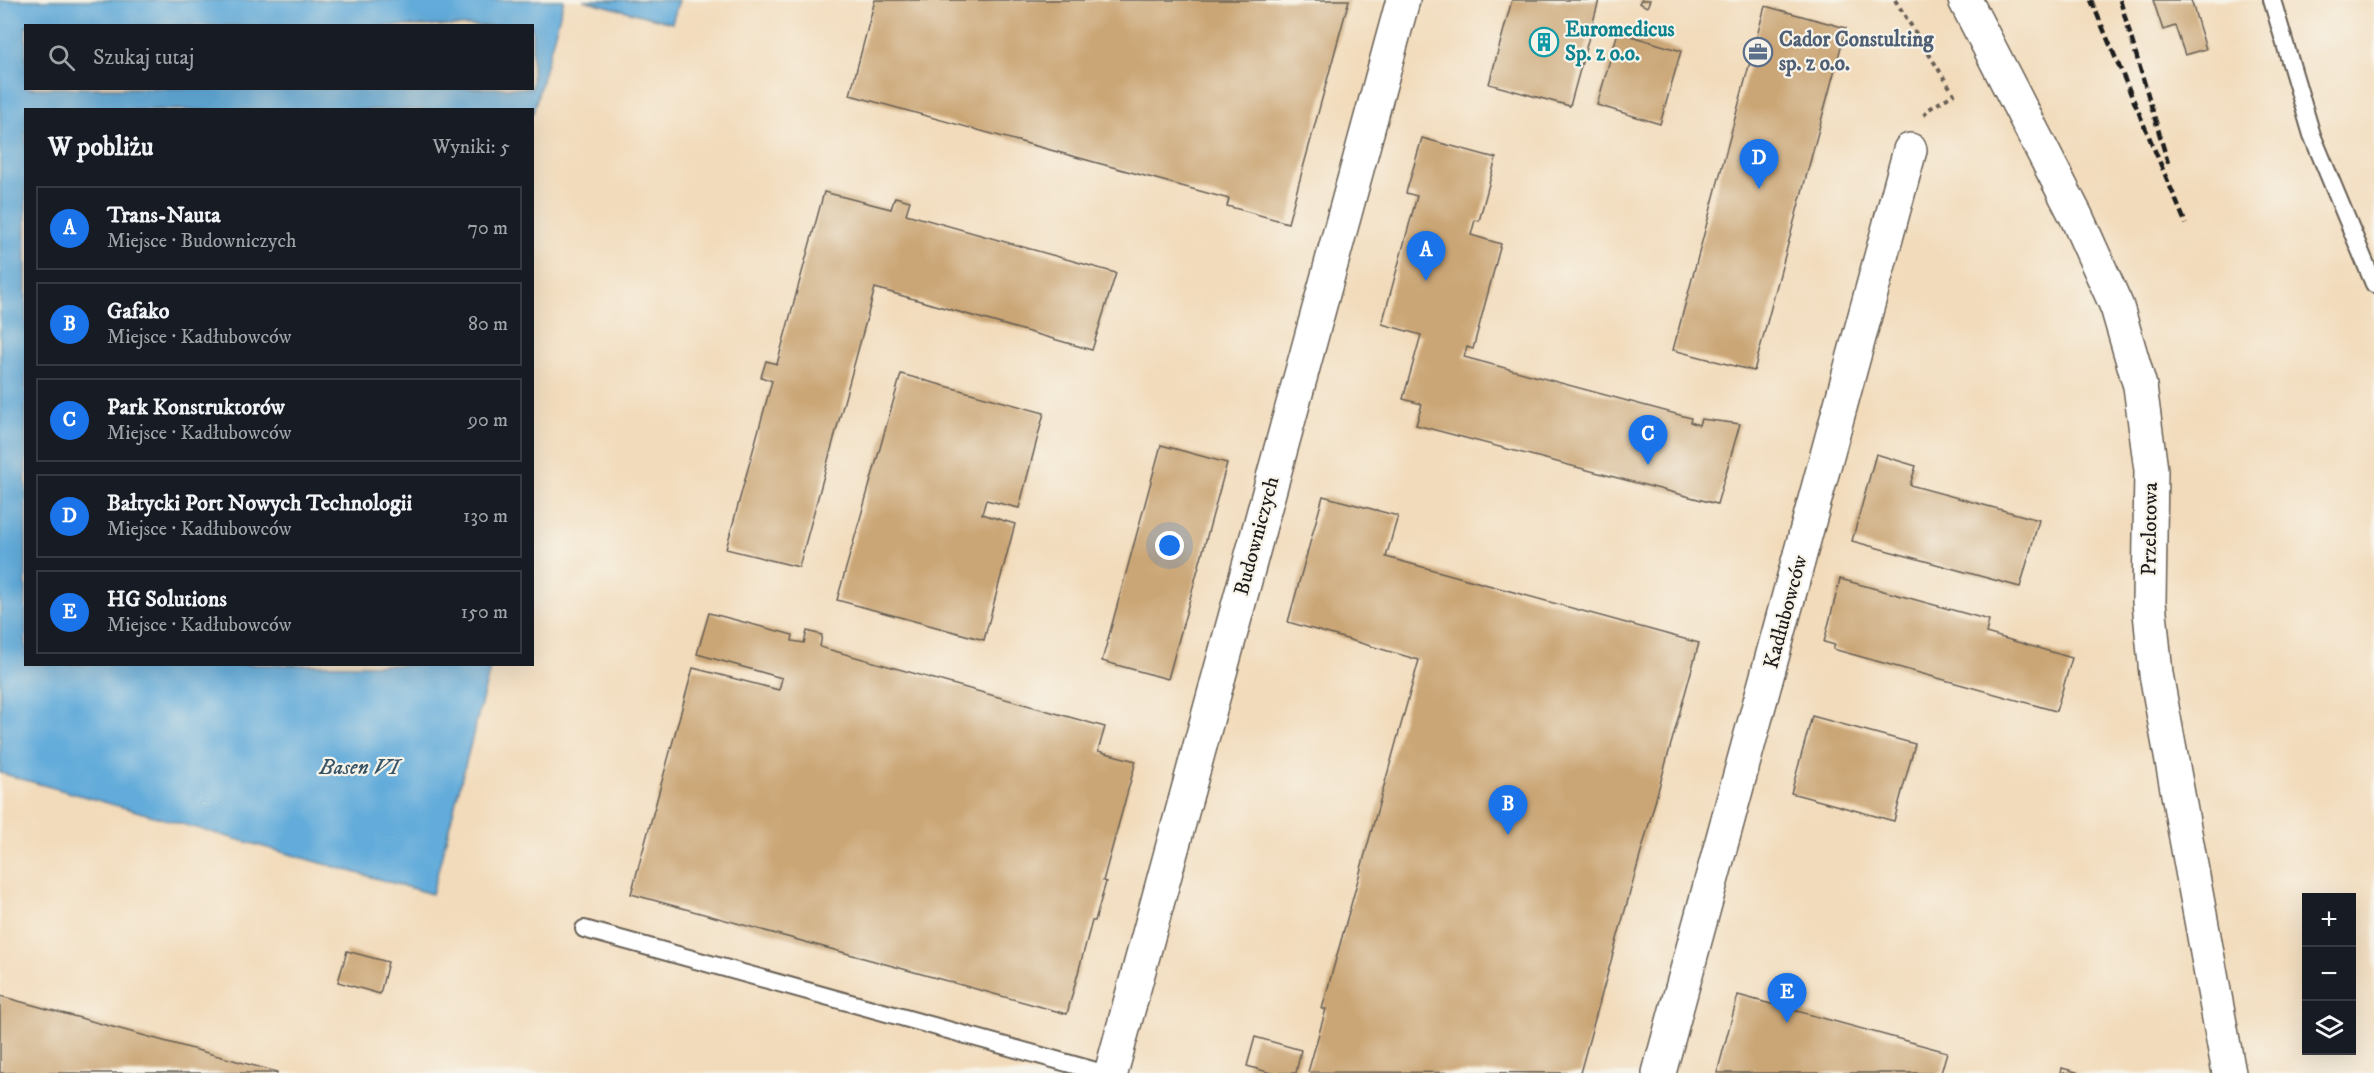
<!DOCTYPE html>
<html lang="pl">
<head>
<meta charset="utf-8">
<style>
	:root { --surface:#171b24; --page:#242831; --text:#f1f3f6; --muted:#9ea1a6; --line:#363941; --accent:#1a73e8 }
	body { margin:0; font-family:"IM FELL DW Pica",serif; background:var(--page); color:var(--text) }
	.controls { position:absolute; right:18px; bottom:18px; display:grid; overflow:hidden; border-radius:0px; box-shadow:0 6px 24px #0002 }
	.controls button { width:54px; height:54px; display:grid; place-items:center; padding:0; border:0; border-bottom:2px solid var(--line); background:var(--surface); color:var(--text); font:30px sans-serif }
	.you { position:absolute; left:1170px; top:546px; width:21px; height:21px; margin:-15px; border:4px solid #fff; border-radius:50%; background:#1a73e8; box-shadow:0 0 0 9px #1a73e833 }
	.badge { display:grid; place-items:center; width:39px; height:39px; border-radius:50%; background:var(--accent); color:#fff; font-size:20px; font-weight:700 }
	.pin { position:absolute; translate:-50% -50px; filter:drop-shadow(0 2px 3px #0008) }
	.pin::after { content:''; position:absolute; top:32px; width:21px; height:18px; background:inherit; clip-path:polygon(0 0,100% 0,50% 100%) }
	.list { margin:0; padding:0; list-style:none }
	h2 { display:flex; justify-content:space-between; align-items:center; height:78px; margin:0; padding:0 24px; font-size:26px }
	h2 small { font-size:20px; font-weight:400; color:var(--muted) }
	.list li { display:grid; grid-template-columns:39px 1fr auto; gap:18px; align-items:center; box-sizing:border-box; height:84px; margin:0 12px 12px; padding:0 12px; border:2px solid var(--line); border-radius:0px }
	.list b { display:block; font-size:22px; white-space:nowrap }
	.list p { margin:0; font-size:20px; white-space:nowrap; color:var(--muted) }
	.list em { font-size:20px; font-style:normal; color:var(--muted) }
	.icon { flex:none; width:33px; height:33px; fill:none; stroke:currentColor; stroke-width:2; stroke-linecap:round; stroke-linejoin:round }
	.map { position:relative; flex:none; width:2374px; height:1073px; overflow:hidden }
	.search { position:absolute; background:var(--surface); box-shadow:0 6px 24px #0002; left:24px; top:24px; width:510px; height:66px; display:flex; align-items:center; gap:15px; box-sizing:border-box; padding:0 21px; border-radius:0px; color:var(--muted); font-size:22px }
	.panel { position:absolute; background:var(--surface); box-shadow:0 6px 24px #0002; left:24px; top:108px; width:510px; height:558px; border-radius:0px }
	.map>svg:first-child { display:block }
	.water { fill:#62abda; stroke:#3f647b; stroke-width:1.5; fill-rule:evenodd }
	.building { fill:#caa574 }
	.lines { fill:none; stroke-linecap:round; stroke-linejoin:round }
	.service-casing { stroke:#675f54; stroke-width:20 }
	.minor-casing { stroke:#675f54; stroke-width:36 }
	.path { stroke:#675f54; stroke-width:4; stroke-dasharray:4.5 4.5; stroke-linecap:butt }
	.service { stroke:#fff; stroke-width:16 }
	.minor { stroke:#fff; stroke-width:33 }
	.rail { stroke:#1c1c1c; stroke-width:4.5; stroke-dasharray:9 4.5; stroke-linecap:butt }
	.labels { text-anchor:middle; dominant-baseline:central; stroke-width:4.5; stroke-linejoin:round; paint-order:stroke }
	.culture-label { font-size:21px; font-weight:bold; fill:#0d838f; stroke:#f7f3e8; text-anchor:start }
	.service-label { font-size:21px; font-weight:bold; fill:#4e5e75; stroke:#f7f3e8; text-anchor:start }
	.street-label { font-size:21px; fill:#1c1c1c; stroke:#f7f3e8 }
	.water-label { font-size:22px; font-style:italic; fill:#385568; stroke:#f7f3e8 }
</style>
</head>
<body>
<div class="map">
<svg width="2374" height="1073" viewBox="0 0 2374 1073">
	<rect width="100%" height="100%" fill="#f7f3e8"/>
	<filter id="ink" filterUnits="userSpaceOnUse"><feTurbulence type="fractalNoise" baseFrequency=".0167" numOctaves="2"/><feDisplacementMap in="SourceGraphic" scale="12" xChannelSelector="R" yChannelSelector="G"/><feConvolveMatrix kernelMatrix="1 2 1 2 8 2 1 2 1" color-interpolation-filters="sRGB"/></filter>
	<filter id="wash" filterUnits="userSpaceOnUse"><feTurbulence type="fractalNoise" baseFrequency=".008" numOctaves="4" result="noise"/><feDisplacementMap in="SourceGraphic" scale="24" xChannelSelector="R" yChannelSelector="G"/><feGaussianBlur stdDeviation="1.35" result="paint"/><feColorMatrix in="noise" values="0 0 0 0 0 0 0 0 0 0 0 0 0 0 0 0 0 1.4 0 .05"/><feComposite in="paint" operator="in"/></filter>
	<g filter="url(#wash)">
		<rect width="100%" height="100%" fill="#f2dbbb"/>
		<g class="water">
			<path d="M0,0H564L533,113L532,110H26V664L491,665L432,894L0,773ZM26,26H532V88H26Z"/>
			<polygon points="583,0 679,0 672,23"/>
		</g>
		<g id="blocks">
			<g class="building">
				<polygon points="875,0 1349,0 1288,223 1227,206 1229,199 850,95"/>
				<polygon points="1512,0 1599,0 1570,106 1489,84"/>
				<polygon points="1641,0 1650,0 1647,7 1639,3"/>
				<polygon points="2153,0 2191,0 2206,49 2185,55 2175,26 2163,30"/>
				<polygon points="1765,6 1846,28 1754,371 1673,350"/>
				<polygon points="1618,32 1681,51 1660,124 1597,105"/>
				<polygon points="1422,138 1496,158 1479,221 1475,220 1471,235 1501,244 1473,349 1467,347 1464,357 1691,418 1690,422 1699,425 1701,419 1740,424 1717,504 1416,425 1422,404 1403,399 1421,335 1382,324 1417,196 1406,193"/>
				<polygon points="824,192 891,209 895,197 910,201 906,214 1116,273 1092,350 875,288 799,567 726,549 772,381 761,377 766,361 777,364"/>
				<polygon points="901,374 1044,413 1019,508 986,500 982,514 1015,524 984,640 837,600"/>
				<polygon points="1161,445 1227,463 1168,679 1102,661"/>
				<polygon points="1876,454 1916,466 1910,485 2039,520 2020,587 1852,541"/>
				<polygon points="1323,496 1398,516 1386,557 1699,643 1580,1073 1308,1072 1326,1009 1322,1009 1419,660 1288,622"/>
				<polygon points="1840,579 1989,620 1986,633 2072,658 2056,711 1833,649 1835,645 1824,642"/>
				<polygon points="709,613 793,635 792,641 804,643 807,631 822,635 820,647 1105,727 1098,751 1136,761 1103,881 1106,882 1095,921 1092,921 1067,1014 631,894 693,668 779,690 782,678 697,654"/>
				<polygon points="1812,716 1915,744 1894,821 1791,793"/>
				<polygon points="347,951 388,962 380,994 338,982"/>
				<polygon points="1738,995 1947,1052 1941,1073 1717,1073"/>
				<polygon points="0,996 277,1072 277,1073 0,1073"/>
				<polygon points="1255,1037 1301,1050 1296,1073 1271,1073 1247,1066"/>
				<polygon points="2062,1068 2077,1072 2077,1073 2061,1073"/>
			</g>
		</g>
	</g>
	<g filter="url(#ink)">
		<use href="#blocks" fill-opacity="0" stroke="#675f54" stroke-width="1.5"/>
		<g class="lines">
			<g class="service-casing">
				<g id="service">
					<polyline points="2272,0 2312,135 2374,284"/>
					<polyline points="584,929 1103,1073"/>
				</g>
			</g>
			<g class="minor-casing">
				<g id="minor">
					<polyline points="1965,0 2076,216 2117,307 2140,386 2151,470 2149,602 2156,674 2229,1073"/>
					<polyline points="1111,1073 1403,0"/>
					<polyline points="1659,1073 1910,150"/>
				</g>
			</g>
			<polyline class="path" points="1895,0 1954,94 1929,109 1922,118"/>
			<use href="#service" class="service"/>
			<use href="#minor" class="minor"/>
			<g class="rail">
				<polyline points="2091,0 2186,224"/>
				<polyline points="2120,0 2168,163"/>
			</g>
		</g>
	</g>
	<defs>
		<g id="building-ring" transform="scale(1.5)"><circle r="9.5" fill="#f7f3e8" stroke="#0f9aa8" stroke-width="1.5"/><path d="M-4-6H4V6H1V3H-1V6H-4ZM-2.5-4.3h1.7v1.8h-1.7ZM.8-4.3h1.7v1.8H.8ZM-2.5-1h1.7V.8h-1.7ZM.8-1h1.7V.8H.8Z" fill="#0f9aa8"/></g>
		<g id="office-ring" transform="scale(1.5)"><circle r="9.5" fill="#f7f3e8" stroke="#5c6f8a" stroke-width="1.5"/><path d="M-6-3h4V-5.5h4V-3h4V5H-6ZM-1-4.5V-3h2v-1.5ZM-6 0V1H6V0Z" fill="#5c6f8a"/></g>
	</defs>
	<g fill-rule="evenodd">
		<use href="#building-ring" x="1544" y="42"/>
		<use href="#office-ring" x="1758" y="52"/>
	</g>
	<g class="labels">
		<g class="culture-label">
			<text x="1565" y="30">Euromedicus<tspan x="1565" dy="24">Sp. z o.o.</tspan></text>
		</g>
		<g class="service-label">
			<text x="1779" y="40">Cador Constulting<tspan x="1779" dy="24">sp. z o.o.</tspan></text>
		</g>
		<g class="street-label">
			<text transform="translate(2150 529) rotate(-89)">Przelotowa</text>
			<text transform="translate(1257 536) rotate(-75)">Budowniczych</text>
			<text transform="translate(1786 612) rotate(-75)">Kadłubowców</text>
		</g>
		<g class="water-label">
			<text x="359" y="767">Basen VI</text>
		</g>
	</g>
</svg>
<div class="controls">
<button>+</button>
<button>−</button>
<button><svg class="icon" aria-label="layers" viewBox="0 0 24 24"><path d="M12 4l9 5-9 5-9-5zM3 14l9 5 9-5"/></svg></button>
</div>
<div class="you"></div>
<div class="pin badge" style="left:1426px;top:281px">A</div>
<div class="pin badge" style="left:1508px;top:835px">B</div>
<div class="pin badge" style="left:1648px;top:465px">C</div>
<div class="pin badge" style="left:1759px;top:189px">D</div>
<div class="pin badge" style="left:1787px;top:1023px">E</div>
<div class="search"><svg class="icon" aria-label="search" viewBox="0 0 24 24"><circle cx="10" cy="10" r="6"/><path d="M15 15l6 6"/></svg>Szukaj tutaj</div>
<section class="panel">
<h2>W pobliżu<small>Wyniki: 5</small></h2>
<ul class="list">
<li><span class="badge">A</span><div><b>Trans-Nauta</b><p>Miejsce · Budowniczych</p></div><em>70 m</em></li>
<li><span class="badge">B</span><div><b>Gafako</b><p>Miejsce · Kadłubowców</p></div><em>80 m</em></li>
<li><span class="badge">C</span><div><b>Park Konstruktorów</b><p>Miejsce · Kadłubowców</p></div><em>90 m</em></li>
<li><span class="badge">D</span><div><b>Bałtycki Port Nowych Technologii</b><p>Miejsce · Kadłubowców</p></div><em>130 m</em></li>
<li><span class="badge">E</span><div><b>HG Solutions</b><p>Miejsce · Kadłubowców</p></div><em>150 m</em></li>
</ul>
</section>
</div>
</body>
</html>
